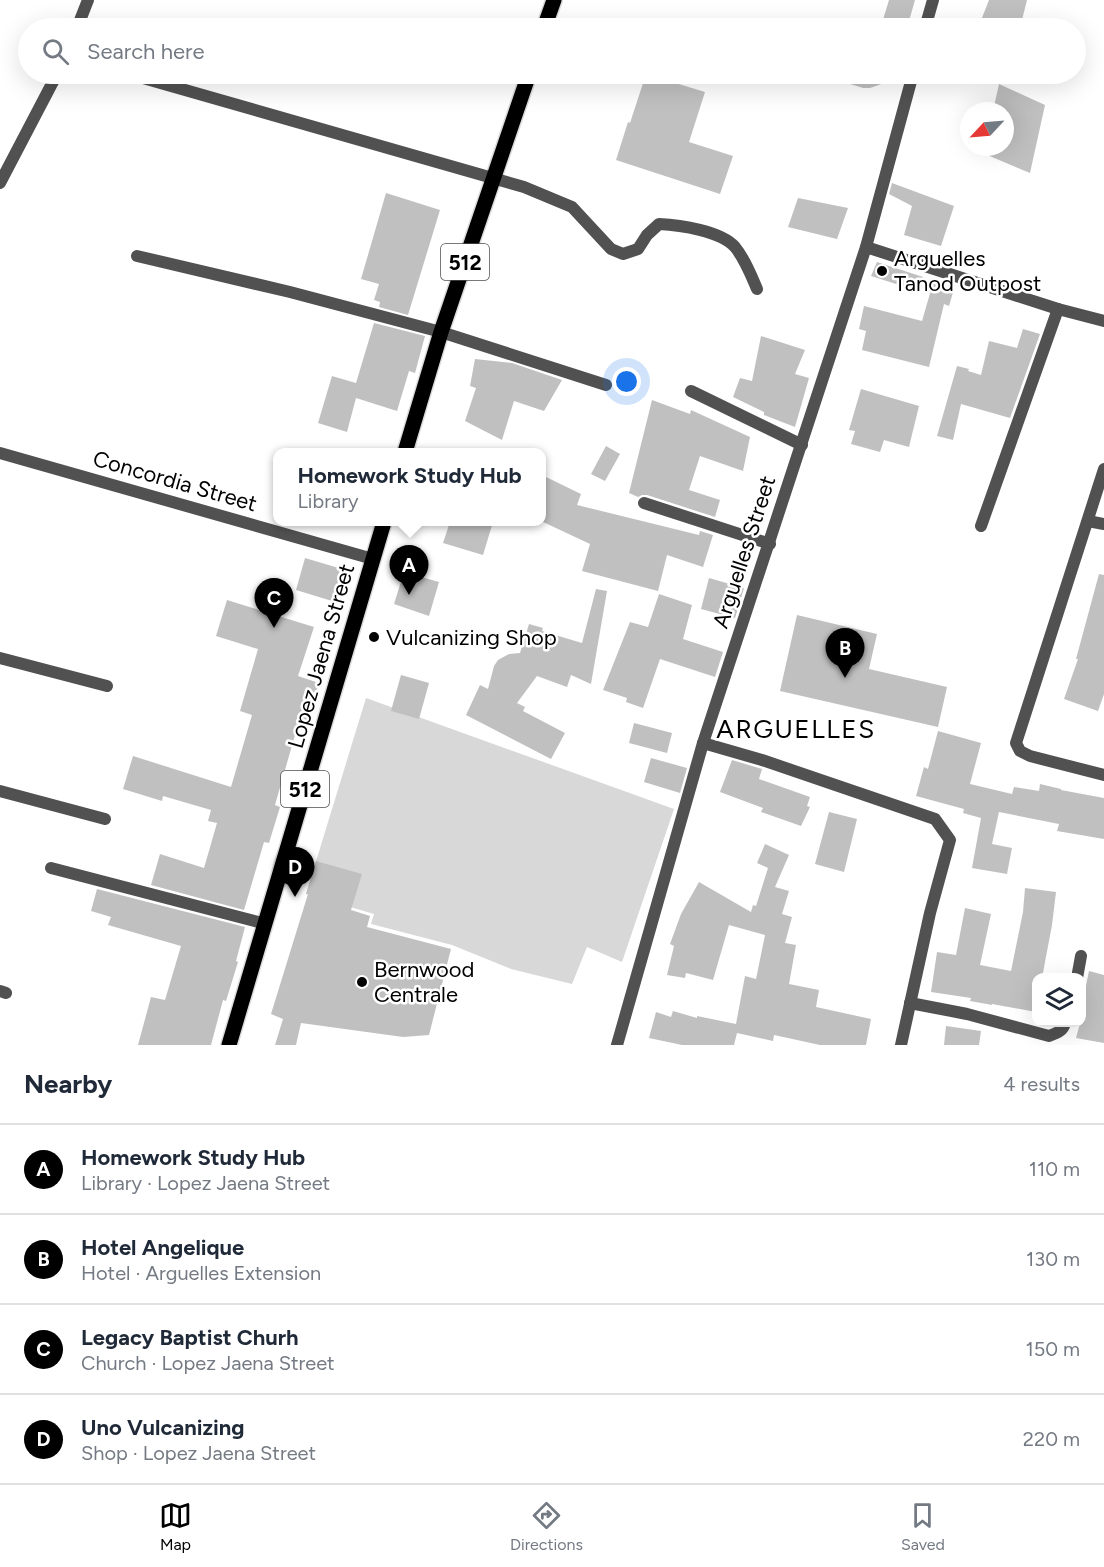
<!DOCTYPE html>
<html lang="en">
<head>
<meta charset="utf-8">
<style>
	:root { --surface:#fff; --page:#f6f6f7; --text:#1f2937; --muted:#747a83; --line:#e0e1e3; --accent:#000 }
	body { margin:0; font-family:Figtree,sans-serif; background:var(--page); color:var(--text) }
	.controls { position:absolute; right:18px; bottom:18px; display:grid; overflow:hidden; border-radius:12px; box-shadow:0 6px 24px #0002 }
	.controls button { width:54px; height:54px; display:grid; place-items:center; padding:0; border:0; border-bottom:2px solid var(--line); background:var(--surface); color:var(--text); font:30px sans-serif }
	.compass { position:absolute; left:960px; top:102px; width:54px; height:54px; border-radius:50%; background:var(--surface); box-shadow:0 6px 24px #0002; rotate:244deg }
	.you { position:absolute; left:627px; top:382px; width:21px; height:21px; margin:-15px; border:4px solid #fff; border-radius:50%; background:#1a73e8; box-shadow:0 0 0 9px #1a73e833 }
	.badge { display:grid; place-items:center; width:39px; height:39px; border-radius:50%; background:var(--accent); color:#fff; font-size:20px; font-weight:700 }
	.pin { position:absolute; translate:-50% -50px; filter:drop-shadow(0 2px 3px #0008) }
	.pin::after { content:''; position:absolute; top:32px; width:21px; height:18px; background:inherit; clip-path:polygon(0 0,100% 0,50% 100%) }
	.popup { position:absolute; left:273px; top:448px; width:273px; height:78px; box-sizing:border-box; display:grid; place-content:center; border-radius:12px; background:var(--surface); filter:drop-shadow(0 2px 4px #0005); font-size:20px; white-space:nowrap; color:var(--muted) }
	.popup b { font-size:22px; color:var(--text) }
	.popup::after { content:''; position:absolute; left:50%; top:100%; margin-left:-12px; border:12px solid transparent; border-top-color:var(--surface) }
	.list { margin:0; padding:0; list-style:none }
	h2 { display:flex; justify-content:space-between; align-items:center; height:78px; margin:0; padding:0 24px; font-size:26px }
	h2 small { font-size:20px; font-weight:400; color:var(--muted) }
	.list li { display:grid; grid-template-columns:39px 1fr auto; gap:18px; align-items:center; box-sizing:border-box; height:90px; padding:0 24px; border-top:2px solid var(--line) }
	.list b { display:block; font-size:22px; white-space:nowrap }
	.list p { margin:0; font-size:20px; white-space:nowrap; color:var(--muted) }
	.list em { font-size:20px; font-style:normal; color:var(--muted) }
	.icon { flex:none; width:33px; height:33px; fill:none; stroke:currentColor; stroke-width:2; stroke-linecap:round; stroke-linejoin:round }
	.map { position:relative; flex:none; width:1104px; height:1045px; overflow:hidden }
	.search { position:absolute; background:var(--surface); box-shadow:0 6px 24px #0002; left:18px; right:18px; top:18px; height:66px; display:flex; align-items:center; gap:15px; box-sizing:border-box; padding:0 21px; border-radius:33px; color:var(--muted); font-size:22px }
	.sheet { height:438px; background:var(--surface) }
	nav { display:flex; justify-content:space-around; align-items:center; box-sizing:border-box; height:84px; border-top:2px solid var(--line); background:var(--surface); font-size:16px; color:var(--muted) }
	nav a { display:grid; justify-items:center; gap:3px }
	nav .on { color:var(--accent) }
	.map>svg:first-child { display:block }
	.green { fill:#d8d8d8 }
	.building { fill:#c0c0c0 }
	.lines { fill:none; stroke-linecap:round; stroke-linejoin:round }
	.primary-casing { stroke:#dbdbdb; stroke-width:18 }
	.minor { stroke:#515151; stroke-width:12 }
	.tertiary { stroke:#515151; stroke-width:12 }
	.primary { stroke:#000; stroke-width:15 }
	.poi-dot { fill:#000; stroke:#fff; stroke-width:2 }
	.labels { text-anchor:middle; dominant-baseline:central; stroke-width:5; stroke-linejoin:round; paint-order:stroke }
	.shield { fill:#fff; stroke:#4c4c4c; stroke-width:1.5 }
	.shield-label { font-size:21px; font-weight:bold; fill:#000 }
	.poi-label { font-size:22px; fill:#000; stroke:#fff; text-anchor:start }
	.street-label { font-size:22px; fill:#000; stroke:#fff }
	.quarter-label { font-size:26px; letter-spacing:1.5px; fill:#000; stroke:#fff }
</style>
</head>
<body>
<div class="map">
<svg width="1104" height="1045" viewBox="0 0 1104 1045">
	<rect width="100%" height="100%" fill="#fff"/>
	<polygon class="green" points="366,698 674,809 622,962 587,947 572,984 511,969 452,945 371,924 374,914 306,894"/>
	<g class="building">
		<polygon points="889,0 915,0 907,28 882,23"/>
		<polygon points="989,0 1027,0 1020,28 978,28"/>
		<polygon points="646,74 705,92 689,142 733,156 720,194 616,160 628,122 630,123"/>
		<polygon points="829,74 904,74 904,76 870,88 863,88 828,77"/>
		<polygon points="999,84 1045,105 1030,173 968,147 1005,147 1005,111 993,111"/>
		<polygon points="892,183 954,206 941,246 904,235 912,206 889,194"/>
		<polygon points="386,193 440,210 408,315 379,307 380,302 374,300 379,284 361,279"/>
		<polygon points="798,198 848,208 837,239 788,227"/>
		<polygon points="877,262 923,277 918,291 871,276"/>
		<polygon points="933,283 954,289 949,306 944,304 929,367 862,350 866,331 859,329 864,306 922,321"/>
		<polygon points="374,323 425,336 415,373 409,371 397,411 356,398 347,432 318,423 332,376 356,383"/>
		<polygon points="1023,329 1040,334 1010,418 961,404 953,440 937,436 957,366 969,369 968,371 981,375 989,341 1017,348"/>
		<polygon points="761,336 805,350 795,374 809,378 795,427 764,415 764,412 733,397 740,378 752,381"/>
		<polygon points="475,359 512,363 562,380 544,411 514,401 502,440 465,421 476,388 470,386"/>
		<polygon points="861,389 919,406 909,447 884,440 880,452 851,444 855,431 849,430"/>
		<polygon points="652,400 690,414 691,410 750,437 743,471 700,456 689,490 720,500 715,517 647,495 642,495 638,497 629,493"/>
		<polygon points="606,446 620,454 605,481 591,474"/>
		<polygon points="546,477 581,494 577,505 699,535 700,531 713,535 703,567 667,555 658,591 582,571 590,544 541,521 541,494"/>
		<polygon points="450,522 493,522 483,555 443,543"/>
		<polygon points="305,558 342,569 332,601 296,590"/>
		<polygon points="404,572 439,582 429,616 394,604"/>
		<polygon points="1099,574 1104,575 1104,694 1098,711 1064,699 1078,659 1076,659"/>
		<polygon points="709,578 744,588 735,618 701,609"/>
		<polygon points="596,589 607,591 591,684 571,675 567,687 537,676 517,703 525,707 523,711 565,733 551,759 466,715 480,685 488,689 494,666 498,660 509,654 520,653 529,624 543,628 542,631 582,643"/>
		<polygon points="659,594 692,605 683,639 723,652 715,677 660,659 643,708 626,702 627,698 603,690 630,622 648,627"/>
		<polygon points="227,600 314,627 298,676 319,683 305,731 297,728 275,805 280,807 269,843 264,842 244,910 151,885 160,854 204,868 217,823 208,821 211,810 163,796 162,801 123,789 133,756 231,787 252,715 240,711 258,649 216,636"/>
		<polygon points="797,615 877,634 869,669 947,687 938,727 780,691"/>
		<polygon points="401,675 429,683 419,719 391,711"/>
		<polygon points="634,723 672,733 667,753 629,743"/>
		<polygon points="938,731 981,743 970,784 1012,794 1014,787 1039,791 1040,784 1061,789 1061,790 1104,798 1104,839 1057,831 1059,824 999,812 992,844 1012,848 1007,874 972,868 981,818 963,813 964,809 916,796 924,767 928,769"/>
		<polygon points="651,758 687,768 680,793 644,782"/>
		<polygon points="732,760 762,769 759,779 810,797 807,806 810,807 801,826 761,812 763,808 720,792"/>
		<polygon points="829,812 857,819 844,872 815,864"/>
		<polygon points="765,844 789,855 775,887 789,891 782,914 792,917 785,943 796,945 789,984 819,990 816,1007 871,1019 866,1045 820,1045 774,1035 773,1041 737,1033 734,1045 682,1045 649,1038 656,1012 671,1017 673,1011 697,1018 697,1016 736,1024 745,976 756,979 765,935 729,925 713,980 686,973 685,978 667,975 674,946 670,944 681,914 699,882 751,912 753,905 756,906 768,868 757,863"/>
		<polygon points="316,861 362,874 351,910 370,916 367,927 451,949 429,1035 403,1037 301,1023 296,1045 275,1045 283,1019 271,1014 308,894 306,894"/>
		<polygon points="1025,888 1056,892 1052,925 1042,978 1036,978 1036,1012 992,1004 992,1005 970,1001 971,998 931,992 937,952 956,955 965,908 991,914 980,965 1011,971 1023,912"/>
		<polygon points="97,889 245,927 236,961 238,962 226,1001 223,1000 211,1045 138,1045 151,997 165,1000 181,946 108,925 111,917 91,911"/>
		<polygon points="1089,971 1104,975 1104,1043 1076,1038 1080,1023 1082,1023 1086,1001 1083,1000"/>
		<polygon points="946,1026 981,1031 979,1045 944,1045"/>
	</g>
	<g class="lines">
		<g class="primary-casing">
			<g id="primary">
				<polyline points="544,28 554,0"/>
				<polyline points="405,452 441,332 529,74"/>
				<polyline points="229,1045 384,522"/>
			</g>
		</g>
		<g class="minor">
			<polyline points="77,28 88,0"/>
			<path d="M129,74L524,187L572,207L611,249L623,254L638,249L647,235L659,224C680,225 721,231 735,247C745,259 751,275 757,289"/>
			<polyline points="0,183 57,74"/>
			<polyline points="866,247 1058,309 1104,321"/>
			<polyline points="137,256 290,292 441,332 606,385"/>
			<polyline points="691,391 802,445"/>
			<polyline points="0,453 373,559"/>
			<polyline points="1104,469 1016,743 1020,751 1030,756 1104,775"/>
			<polyline points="644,503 770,544"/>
			<polyline points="1088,521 1104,524"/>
			<polyline points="981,526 1058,309"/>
			<polyline points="0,658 107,686"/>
			<polyline points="703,743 762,760 935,819 950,840 930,913 901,1045"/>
			<polyline points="0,791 105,819"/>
			<polyline points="51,868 266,924"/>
			<polyline points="1077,978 1081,956"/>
			<polyline points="0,991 6,993"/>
			<path d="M910,1003L967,1014L1049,1036C1057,1033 1063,1031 1065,1023"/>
		</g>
		<g class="tertiary">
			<polyline points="925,28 933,0"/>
			<polyline points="617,1045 703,743 866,247 913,74"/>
		</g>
		<use href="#primary" class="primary"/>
	</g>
	<g class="poi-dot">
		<circle cx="882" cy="271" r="6"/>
		<circle cx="374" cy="637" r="6"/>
		<circle cx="362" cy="982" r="6"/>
	</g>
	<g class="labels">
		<g class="shield">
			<rect x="441" y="244" width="48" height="36" rx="4.5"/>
			<rect x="281" y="771" width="48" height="36" rx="4.5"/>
		</g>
		<g class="shield-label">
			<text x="465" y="262">512</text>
			<text x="305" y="789">512</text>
		</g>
		<g class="poi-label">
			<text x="894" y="258">Arguelles<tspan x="894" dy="25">Tanod Outpost</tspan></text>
			<text x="386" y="637">Vulcanizing Shop</text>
			<text x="374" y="969">Bernwood<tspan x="374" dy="25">Centrale</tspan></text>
		</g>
		<g class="street-label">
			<text transform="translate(175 481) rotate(16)">Concordia Street</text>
			<text transform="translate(744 552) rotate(-72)">Arguelles Street</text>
			<text transform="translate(321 656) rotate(-74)">Lopez Jaena Street</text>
		</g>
		<g class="quarter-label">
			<text x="796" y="729">ARGUELLES</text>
		</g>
	</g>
</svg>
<div class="controls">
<button><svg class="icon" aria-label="layers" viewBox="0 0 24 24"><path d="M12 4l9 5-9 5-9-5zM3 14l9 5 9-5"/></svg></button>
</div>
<svg class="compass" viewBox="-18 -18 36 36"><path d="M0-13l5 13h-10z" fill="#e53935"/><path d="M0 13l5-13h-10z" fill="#747a83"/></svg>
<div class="you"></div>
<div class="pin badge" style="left:409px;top:595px">A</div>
<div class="popup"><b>Homework Study Hub</b>Library</div>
<div class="pin badge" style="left:845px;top:678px">B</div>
<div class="pin badge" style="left:274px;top:628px">C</div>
<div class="pin badge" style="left:295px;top:897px">D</div>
<div class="search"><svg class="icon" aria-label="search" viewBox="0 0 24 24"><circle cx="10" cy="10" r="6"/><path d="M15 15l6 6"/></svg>Search here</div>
</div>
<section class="sheet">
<h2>Nearby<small>4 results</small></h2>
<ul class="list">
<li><span class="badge">A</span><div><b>Homework Study Hub</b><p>Library · Lopez Jaena Street</p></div><em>110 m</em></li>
<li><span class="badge">B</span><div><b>Hotel Angelique</b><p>Hotel · Arguelles Extension</p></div><em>130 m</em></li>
<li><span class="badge">C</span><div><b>Legacy Baptist Churh</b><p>Church · Lopez Jaena Street</p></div><em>150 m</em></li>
<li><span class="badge">D</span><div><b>Uno Vulcanizing</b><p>Shop · Lopez Jaena Street</p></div><em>220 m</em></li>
</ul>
</section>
<nav>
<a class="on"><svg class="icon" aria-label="map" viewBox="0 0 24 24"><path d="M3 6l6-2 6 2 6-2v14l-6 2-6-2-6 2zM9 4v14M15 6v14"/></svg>Map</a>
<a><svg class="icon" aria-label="directions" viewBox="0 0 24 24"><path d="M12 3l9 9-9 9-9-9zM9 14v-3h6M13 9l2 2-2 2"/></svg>Directions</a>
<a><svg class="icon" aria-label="saved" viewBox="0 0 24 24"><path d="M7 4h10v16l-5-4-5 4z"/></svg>Saved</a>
</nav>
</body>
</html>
